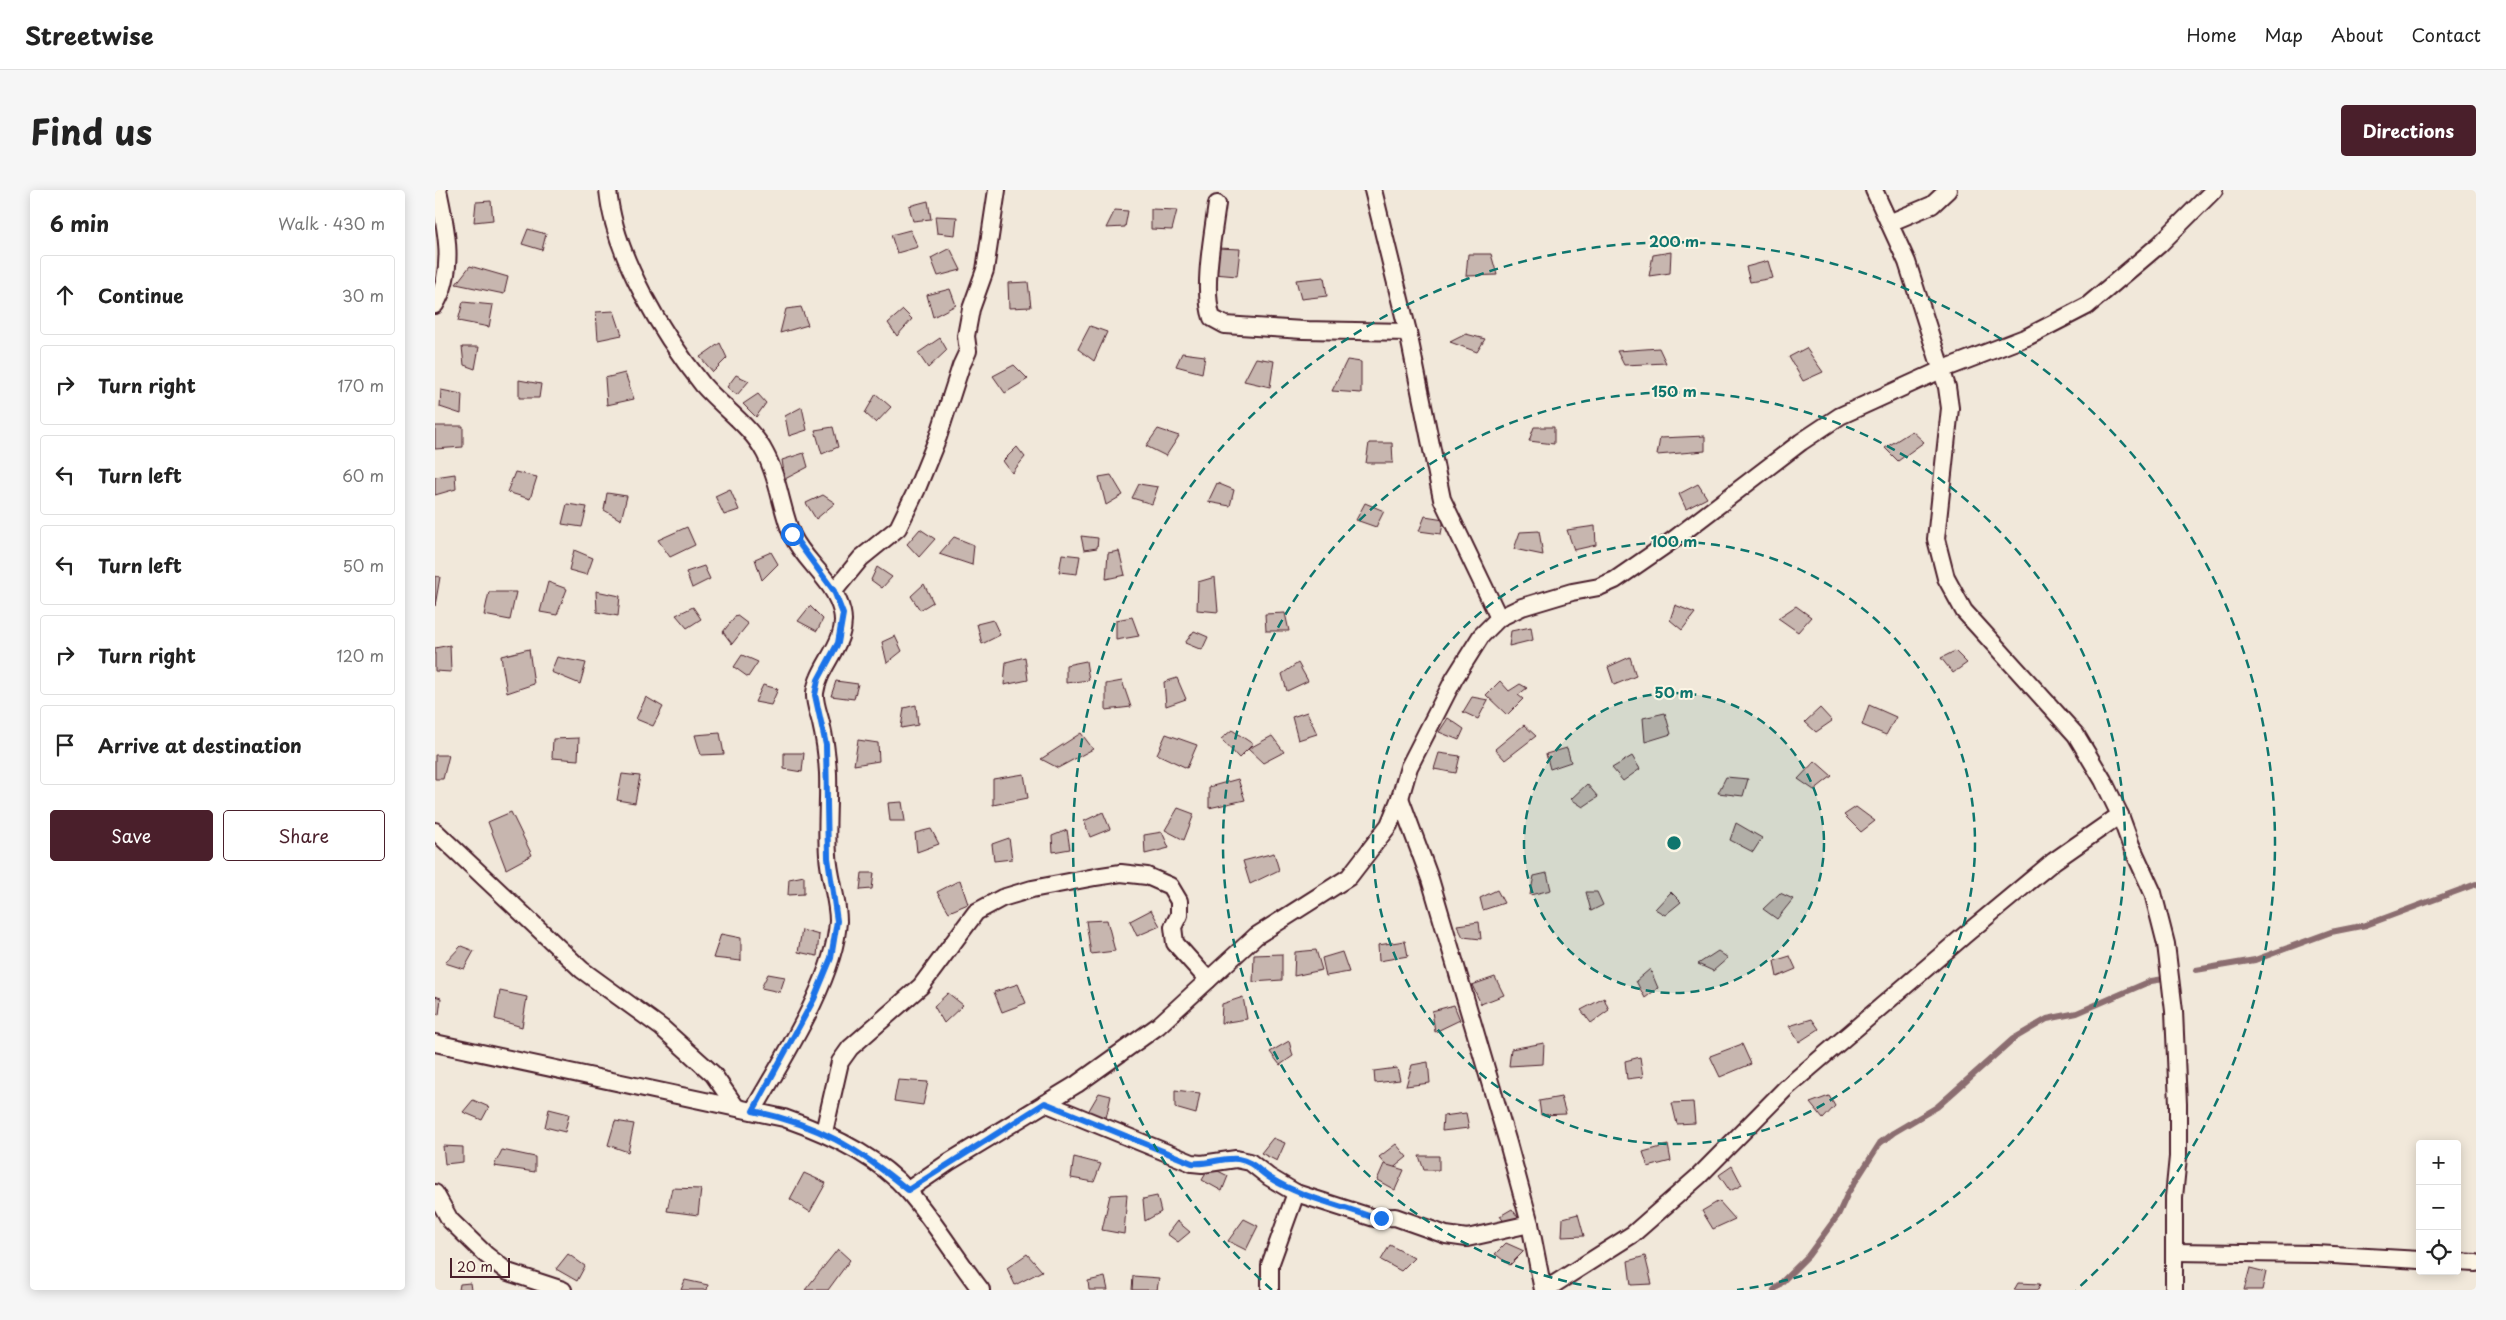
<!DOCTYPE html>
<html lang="en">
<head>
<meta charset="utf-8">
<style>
	:root { --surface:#fff; --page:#f6f6f6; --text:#222; --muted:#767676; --line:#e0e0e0; --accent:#4a1f2b }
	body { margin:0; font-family:"Playpen Sans",sans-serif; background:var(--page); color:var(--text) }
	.controls { position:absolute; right:15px; bottom:15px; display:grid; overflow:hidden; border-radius:5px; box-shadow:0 2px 12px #0003 }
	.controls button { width:45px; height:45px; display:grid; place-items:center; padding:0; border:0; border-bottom:1px solid var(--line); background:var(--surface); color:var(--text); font:25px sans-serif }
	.scale { position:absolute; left:15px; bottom:12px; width:60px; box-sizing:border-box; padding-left:5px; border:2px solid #4a1f2b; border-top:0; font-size:14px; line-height:18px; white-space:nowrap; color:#4a1f2b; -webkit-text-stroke:4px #fcf5e5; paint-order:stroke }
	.stop { position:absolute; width:15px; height:15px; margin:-11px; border:4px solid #1a73e8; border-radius:50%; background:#fff }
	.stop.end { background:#1a73e8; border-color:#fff; box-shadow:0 1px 5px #0008 }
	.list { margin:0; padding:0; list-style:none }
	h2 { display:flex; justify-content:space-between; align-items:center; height:65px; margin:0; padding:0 20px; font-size:21px }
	h2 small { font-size:16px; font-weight:400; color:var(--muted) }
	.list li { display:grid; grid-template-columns:32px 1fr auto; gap:15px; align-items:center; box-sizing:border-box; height:80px; margin:0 10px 10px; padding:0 10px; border:1px solid var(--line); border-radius:5px }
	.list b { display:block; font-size:19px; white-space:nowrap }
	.list em { font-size:16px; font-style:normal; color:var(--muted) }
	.actions { display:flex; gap:10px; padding:15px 20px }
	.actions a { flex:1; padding:11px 0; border:1px solid var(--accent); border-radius:5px; text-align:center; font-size:18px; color:var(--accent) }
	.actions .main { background:var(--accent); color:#fff }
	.icon { flex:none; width:28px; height:28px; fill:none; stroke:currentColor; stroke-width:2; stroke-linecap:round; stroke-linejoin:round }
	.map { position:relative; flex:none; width:2041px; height:1100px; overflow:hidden; border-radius:5px }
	header { display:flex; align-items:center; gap:30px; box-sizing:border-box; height:70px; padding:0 25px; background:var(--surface); border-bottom:1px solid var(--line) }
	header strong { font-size:24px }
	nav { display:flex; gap:28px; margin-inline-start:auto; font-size:18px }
	.intro { display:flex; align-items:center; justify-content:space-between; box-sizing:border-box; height:120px; padding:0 30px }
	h1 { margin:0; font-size:35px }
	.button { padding:12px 22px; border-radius:5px; background:var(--accent); color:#fff; font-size:18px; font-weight:700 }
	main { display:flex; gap:30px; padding:0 30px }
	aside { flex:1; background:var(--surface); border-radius:5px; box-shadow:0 2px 12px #0003 }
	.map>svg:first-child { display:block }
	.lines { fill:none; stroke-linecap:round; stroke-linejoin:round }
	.stream { stroke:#8b6d6f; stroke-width:6 }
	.building { fill:#c7b6af; stroke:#4a1f2b }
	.minor-casing { stroke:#4a1f2b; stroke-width:20 }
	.minor { stroke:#fcf5e5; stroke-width:16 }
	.route { stroke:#1a73e8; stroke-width:6 }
	.ring { fill:none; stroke:#0f766e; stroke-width:2.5; stroke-dasharray:9 6 }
	.centre { fill:#0f766e; stroke:#fcf5e5; stroke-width:2.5 }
	.ring-label { font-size:15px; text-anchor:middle; font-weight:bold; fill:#0f766e; stroke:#fcf5e5; stroke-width:4; stroke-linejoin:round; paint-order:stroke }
</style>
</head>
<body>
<header>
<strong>Streetwise</strong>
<nav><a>Home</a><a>Map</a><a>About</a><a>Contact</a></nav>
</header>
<div class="intro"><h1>Find us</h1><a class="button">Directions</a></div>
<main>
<aside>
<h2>6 min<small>Walk · 430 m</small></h2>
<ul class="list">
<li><svg class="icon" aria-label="ahead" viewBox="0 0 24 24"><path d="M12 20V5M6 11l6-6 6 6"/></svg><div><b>Continue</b></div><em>30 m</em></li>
<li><svg class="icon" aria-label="right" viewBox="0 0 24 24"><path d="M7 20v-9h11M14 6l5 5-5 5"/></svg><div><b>Turn right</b></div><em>170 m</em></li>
<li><svg class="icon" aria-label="left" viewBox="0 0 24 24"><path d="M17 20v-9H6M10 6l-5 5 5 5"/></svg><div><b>Turn left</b></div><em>60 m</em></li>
<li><svg class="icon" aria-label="left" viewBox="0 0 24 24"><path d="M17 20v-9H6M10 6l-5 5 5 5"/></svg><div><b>Turn left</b></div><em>50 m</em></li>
<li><svg class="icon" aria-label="right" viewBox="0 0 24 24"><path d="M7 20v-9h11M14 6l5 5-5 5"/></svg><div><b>Turn right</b></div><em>120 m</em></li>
<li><svg class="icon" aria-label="arrive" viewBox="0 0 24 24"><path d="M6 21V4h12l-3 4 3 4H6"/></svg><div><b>Arrive at destination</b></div></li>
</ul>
<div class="actions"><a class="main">Save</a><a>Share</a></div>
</aside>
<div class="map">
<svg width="2041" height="1100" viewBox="0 0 2041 1100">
	<rect width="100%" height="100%" fill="#f1e8da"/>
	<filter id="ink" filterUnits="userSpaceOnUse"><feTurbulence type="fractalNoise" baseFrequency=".02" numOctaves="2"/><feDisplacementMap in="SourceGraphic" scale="10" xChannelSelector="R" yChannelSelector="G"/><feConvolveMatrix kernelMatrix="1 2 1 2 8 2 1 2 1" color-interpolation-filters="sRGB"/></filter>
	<g filter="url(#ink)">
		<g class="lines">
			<g class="stream">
				<polyline points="1761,780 1820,770 1896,742 1931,735 2041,694"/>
				<polyline points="1339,1100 1373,1066 1403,1025 1413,1003 1445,953 1458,943 1502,917 1578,849 1612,829 1642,823 1716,791 1729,789"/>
			</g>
		</g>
		<g class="building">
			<polygon points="56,11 58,30 39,32 41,12"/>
			<polygon points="493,11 496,29 478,31 474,16"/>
			<polygon points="716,19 742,20 737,40 716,39"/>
			<polygon points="680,20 693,21 690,37 671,38"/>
			<polygon points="500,26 522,27 520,45 502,43"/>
			<polygon points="93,39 111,44 107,60 87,54"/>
			<polygon points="475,40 483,57 462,63 456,45"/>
			<polygon points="515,58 526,80 503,86 496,68"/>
			<polygon points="783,58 805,59 802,86 779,84"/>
			<polygon points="1236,62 1235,83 1214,86 1218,65"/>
			<polygon points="1033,64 1056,64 1062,85 1031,86"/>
			<polygon points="1333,71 1338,88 1315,92 1311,77"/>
			<polygon points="35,76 73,87 69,104 21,94"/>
			<polygon points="889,87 892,106 866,109 861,90"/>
			<polygon points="593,92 596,117 574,118 573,93"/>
			<polygon points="515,99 521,115 498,127 492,105"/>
			<polygon points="28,112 58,115 54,137 23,131"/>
			<polygon points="366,117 373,135 345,143 351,119"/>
			<polygon points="468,120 477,129 462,146 453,133"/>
			<polygon points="179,121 187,145 163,150 161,122"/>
			<polygon points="655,136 672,142 659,171 643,159"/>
			<polygon points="1031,144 1050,149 1042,162 1015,152"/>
			<polygon points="505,148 512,160 493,178 483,163"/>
			<polygon points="285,153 292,168 278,182 265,167"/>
			<polygon points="27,157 44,157 40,179 29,175"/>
			<polygon points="1224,158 1231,173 1189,175 1182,161"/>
			<polygon points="1371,158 1388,182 1368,191 1354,167"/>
			<polygon points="747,163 770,166 767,183 741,176"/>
			<polygon points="821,168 839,171 835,197 809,191"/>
			<polygon points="912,170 926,172 926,203 897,201"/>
			<polygon points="579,175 593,189 570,203 558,186"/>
			<polygon points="190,183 199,209 172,215 170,188"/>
			<polygon points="301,185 314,191 302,205 292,197"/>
			<polygon points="84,190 106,194 104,208 84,208"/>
			<polygon points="6,200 27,204 26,224 5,217"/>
			<polygon points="323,204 331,213 321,227 308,214"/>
			<polygon points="441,204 456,217 441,233 430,223"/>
			<polygon points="367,217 372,240 354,246 350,226"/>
			<polygon points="0,236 28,236 28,257 0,259"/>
			<polygon points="398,237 403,257 387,264 380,240"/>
			<polygon points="1099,237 1119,237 1119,254 1094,251"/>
			<polygon points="723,239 744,246 731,266 711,256"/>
			<polygon points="1477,241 1489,252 1463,271 1450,258"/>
			<polygon points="1270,246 1270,261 1222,265 1225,248"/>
			<polygon points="934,253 957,253 958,273 931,273"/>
			<polygon points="582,257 590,267 577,283 568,271"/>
			<polygon points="369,263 373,277 350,289 347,270"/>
			<polygon points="80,282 102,287 95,309 72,302"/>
			<polygon points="20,284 21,299 0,305 0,287"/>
			<polygon points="676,285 688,305 671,315 664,287"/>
			<polygon points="782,293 799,300 795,316 773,312"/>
			<polygon points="704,294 723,297 717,314 697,308"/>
			<polygon points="1263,294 1272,308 1251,319 1244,304"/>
			<polygon points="295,299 304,320 289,325 280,306"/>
			<polygon points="172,303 192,306 186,330 169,320"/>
			<polygon points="388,305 400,313 381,329 371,313"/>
			<polygon points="930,313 949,321 941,337 921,330"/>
			<polygon points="132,314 152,317 147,337 127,334"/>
			<polygon points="990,326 1009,329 1006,344 984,341"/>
			<polygon points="1160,336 1161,355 1139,360 1132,340"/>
			<polygon points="252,337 260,355 235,367 223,350"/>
			<polygon points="485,339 500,349 484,367 472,354"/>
			<polygon points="1104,341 1108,365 1079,359 1085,342"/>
			<polygon points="646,346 663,348 662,358 649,360"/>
			<polygon points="519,347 539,355 537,375 504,364"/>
			<polygon points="139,360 158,368 152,385 134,380"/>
			<polygon points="684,361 690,385 671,389 673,363"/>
			<polygon points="336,362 343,374 327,390 320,369"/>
			<polygon points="627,364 645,366 642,384 624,382"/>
			<polygon points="269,376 275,389 257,398 251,382"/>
			<polygon points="442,377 457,387 447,398 436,390"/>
			<polygon points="0,386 5,387 0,416"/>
			<polygon points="780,387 783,422 762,420 763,392"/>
			<polygon points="113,392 132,399 122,425 105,422"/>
			<polygon points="489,394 498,412 485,420 476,406"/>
			<polygon points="161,401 185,406 183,426 162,422"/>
			<polygon points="54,402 81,402 75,430 49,425"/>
			<polygon points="1240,415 1260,423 1247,440 1235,430"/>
			<polygon points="375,416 388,429 382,441 363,431"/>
			<polygon points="1361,416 1376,427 1363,442 1343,428"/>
			<polygon points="258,417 266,429 252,438 241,425"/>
			<polygon points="850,423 854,441 831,441 830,424"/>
			<polygon points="301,425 313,434 297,454 288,442"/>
			<polygon points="697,427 704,446 681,450 681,430"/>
			<polygon points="558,430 565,445 547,454 542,434"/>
			<polygon points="1096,437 1098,450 1074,456 1076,441"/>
			<polygon points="759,441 773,447 767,460 750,453"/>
			<polygon points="460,446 467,461 452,473 447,452"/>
			<polygon points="15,455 16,482 0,481 0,458"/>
			<polygon points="94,459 99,494 72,503 66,466"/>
			<polygon points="1520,461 1532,473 1518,483 1506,468"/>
			<polygon points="307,465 323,472 313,487 299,477"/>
			<polygon points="122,467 151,473 145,494 116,482"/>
			<polygon points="590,467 593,490 569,495 571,472"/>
			<polygon points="1195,467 1201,486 1179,495 1173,477"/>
			<polygon points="651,471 654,490 631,493 631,475"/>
			<polygon points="863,473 873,491 852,501 847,484"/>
			<polygon points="742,488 751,509 731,516 729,492"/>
			<polygon points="401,491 423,494 419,509 396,506"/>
			<polygon points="687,491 696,517 671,520 671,494"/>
			<polygon points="1065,491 1074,501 1085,494 1092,498 1083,505 1088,509 1072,525 1051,505"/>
			<polygon points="328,495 343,499 336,515 320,512"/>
			<polygon points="211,507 228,517 218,536 201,529"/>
			<polygon points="1037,507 1053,510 1043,529 1028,522"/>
			<polygon points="481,515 483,535 466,538 469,518"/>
			<polygon points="1434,515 1461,527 1451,545 1427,535"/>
			<polygon points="1385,518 1397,531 1381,542 1370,532"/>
			<polygon points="872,522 882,544 863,550 857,527"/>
			<polygon points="1230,523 1236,544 1210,552 1208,528"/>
			<polygon points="1013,528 1029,539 1024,550 1004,542"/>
			<polygon points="1089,535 1101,546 1070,570 1060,559"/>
			<polygon points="797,540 818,554 804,568 786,549"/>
			<polygon points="285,543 289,564 266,565 260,545"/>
			<polygon points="646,543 658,559 623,578 606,569"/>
			<polygon points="731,544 762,555 752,578 722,564"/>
			<polygon points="837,546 849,562 828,573 813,559"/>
			<polygon points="144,548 143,570 117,568 118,549"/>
			<polygon points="423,550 443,553 444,571 419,575"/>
			<polygon points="1132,558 1136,572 1115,579 1111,564"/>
			<polygon points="349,563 369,563 367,582 349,579"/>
			<polygon points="1004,563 1025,566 1021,583 999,579"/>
			<polygon points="0,565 14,565 8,589 0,589"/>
			<polygon points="1197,566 1205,579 1188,591 1177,578"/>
			<polygon points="1380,571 1397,586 1379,600 1363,589"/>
			<polygon points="187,584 205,586 200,613 182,610"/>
			<polygon points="589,584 593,608 558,615 558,589"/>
			<polygon points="1291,587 1313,589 1308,606 1283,603"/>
			<polygon points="803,589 810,610 774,618 774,597"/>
			<polygon points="1152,594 1163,607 1148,617 1136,609"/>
			<polygon points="467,612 470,631 455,631 453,613"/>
			<polygon points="1421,617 1440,631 1426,642 1409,625"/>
			<polygon points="743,618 759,624 749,650 730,640"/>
			<polygon points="76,622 97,665 71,679 53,632"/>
			<polygon points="668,622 675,639 655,647 649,631"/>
			<polygon points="1301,633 1327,648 1318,662 1295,650"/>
			<polygon points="496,639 504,654 482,662 480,643"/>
			<polygon points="632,640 635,659 618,662 617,646"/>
			<polygon points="727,642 734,658 710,664 709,645"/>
			<polygon points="574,648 577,669 559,671 557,654"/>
			<polygon points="839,663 844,680 815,694 808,671"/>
			<polygon points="427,683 439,683 437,699 425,700"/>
			<polygon points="1112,683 1116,700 1095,705 1099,686"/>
			<polygon points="369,686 369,704 353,705 354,689"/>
			<polygon points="525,690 533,714 514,722 502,702"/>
			<polygon points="1062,700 1069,713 1048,720 1045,708"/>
			<polygon points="1151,702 1162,702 1168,715 1156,721"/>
			<polygon points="1236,702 1246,712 1230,725 1220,719"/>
			<polygon points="1345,703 1358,709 1342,729 1328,719"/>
			<polygon points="716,720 725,736 702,746 695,731"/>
			<polygon points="672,730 680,761 656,764 651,731"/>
			<polygon points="1044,732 1046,749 1028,747 1022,735"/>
			<polygon points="367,740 384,745 382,766 363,762"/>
			<polygon points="286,744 306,748 306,771 278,768"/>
			<polygon points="970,751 973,766 944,771 943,755"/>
			<polygon points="26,756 39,761 29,779 10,773"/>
			<polygon points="881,760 887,780 859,786 860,762"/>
			<polygon points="1283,761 1293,768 1278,781 1263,774"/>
			<polygon points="907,762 914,782 891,786 887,768"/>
			<polygon points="847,764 847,790 818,792 819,765"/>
			<polygon points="1355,766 1361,779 1342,787 1339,771"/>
			<polygon points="1215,779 1223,798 1210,808 1201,791"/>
			<polygon points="333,784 350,787 345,802 326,798"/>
			<polygon points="1060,787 1069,805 1046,814 1037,795"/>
			<polygon points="583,794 591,813 567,822 559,802"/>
			<polygon points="65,801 92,807 87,837 60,829"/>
			<polygon points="513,803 528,815 509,833 499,816"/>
			<polygon points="0,806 6,808 4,825 0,823"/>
			<polygon points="808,807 812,829 786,833 787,814"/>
			<polygon points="1169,808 1174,820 1156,833 1146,820"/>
			<polygon points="1019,815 1025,830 1000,842 997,821"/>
			<polygon points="1377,829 1384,839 1364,852 1354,836"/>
			<polygon points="854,851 858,866 845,875 835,862"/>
			<polygon points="1109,853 1108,874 1074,876 1076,859"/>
			<polygon points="1307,854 1316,874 1285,887 1275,866"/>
			<polygon points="1205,867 1208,887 1192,889 1190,871"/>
			<polygon points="993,872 995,893 971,896 977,875"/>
			<polygon points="962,878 965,890 940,893 939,881"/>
			<polygon points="463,890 493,892 488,915 459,911"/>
			<polygon points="740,900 765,903 761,924 740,918"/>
			<polygon points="664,903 676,906 671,928 653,922"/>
			<polygon points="1394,906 1400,916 1388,929 1375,913"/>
			<polygon points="1126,907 1131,924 1106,925 1104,911"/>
			<polygon points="38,910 54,917 47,930 28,922"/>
			<polygon points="1258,912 1260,933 1242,934 1237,913"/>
			<polygon points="114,919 134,924 130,942 110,937"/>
			<polygon points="1031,923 1034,938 1007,941 1008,926"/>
			<polygon points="180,931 199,934 193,962 173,955"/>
			<polygon points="838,948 850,953 842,971 826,963"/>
			<polygon points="961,954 972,967 956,980 944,967"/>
			<polygon points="1233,955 1236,971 1213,977 1208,962"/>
			<polygon points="8,956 28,957 28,972 10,974"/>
			<polygon points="67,960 100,967 100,982 59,976"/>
			<polygon points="984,966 1004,966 1004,980 989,980"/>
			<polygon points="639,967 666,974 659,992 636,988"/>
			<polygon points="949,974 969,980 960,1000 942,990"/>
			<polygon points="1297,976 1307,995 1295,1001 1284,985"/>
			<polygon points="775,977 793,986 787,1001 767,990"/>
			<polygon points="369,983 391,993 375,1022 355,1009"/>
			<polygon points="237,998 266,999 263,1025 232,1021"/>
			<polygon points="692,1004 689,1044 667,1040 675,1005"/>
			<polygon points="722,1006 726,1022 710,1031 708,1009"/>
			<polygon points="1284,1011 1300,1029 1278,1039 1267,1021"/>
			<polygon points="1077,1019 1085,1030 1074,1039 1065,1026"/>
			<polygon points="1143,1024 1149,1046 1127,1047 1128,1028"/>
			<polygon points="809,1029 823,1036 811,1060 793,1051"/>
			<polygon points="742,1031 755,1042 743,1052 732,1044"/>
			<polygon points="1071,1053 1089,1061 1075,1075 1060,1064"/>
			<polygon points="955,1055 979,1068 966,1081 946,1070"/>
			<polygon points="403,1059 415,1070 393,1100 370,1100"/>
			<polygon points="133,1064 150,1076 142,1091 121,1079"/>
			<polygon points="592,1064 607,1081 580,1095 572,1078"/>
			<polygon points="1210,1066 1217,1094 1196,1095 1193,1071"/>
			<polygon points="1815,1078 1831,1082 1827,1100 1809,1100"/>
			<polygon points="698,1086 724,1088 722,1100 697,1100"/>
			<polygon points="670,1087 673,1100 654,1100 653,1091"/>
			<polygon points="250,1090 273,1095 272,1100 246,1100"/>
			<polygon points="35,1093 36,1100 24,1100 25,1094"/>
			<polygon points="1583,1093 1605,1094 1603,1100 1579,1100"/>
		</g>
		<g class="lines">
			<g class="minor-casing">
				<g id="minor">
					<path d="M173,0C179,66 227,144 268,195C288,218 316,236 330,263C344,289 346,319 357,345C370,373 399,389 407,422C414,452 383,475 380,503C379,512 384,524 386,533C390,550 392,566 393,583C394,611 391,638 393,665C394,687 403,709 403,731C400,789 347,870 318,921"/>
					<polyline points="938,0 973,142 1007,309 1064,428"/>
					<polyline points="1439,0 1472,72 1512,197 1515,218 1501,349 1511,388 1529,421 1641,545 1668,590 1685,625 1696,655 1718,703 1731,754 1739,821 1743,914 1743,967 1739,1007 1739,1100"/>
					<path d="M782,14C778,44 767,100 777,128L790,135L868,140L973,142"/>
					<polyline points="1454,33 1497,15 1513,0"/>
					<path d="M0,115C21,79 11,38 3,0"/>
					<polyline points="399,401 426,368 463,338 481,301 503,247 526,176 533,161 531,146 536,119 550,80 562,0"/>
					<polyline points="965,608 995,689 1073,953 1095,1034 1108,1100"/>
					<polyline points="0,641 147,780 227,838 278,884 301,917"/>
					<path d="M0,853L349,928C392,943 442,966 473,1001C500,1032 521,1068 546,1100"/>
					<polyline points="610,913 757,973 767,974 801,969 815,972 834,987 861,1003 939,1028 960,1027 1011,1045 1032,1048 1095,1034"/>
					<polyline points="389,942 405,872 415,858 486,796 541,722 567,708 597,699 660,687 686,683 712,686 735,696 744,711 744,725 738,737 740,753 773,790"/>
					<polyline points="473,1000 514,972 642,894 723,836 821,746 914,687 954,635 965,608 974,577 1019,489 1046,446 1064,428 1087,417 1137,402 1164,397 1180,390 1238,350 1366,252 1405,226 1506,180 1592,147 1652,116 1724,55 1779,0"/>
					<polyline points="0,1003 15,1030 50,1064 73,1082 128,1100"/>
					<polyline points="1740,1062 1881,1064 1985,1070"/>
					<polyline points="2022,1072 2041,1073"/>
					<polyline points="835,1100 835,1075 861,1003"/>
					<polyline points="1110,1100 1198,1044 1264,986 1351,898 1531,744 1619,671 1685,625"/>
				</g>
			</g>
			<use href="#minor" class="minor"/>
		</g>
	</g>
	<g class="lines" filter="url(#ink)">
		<path class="route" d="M357,344L399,401L408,424L403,453L383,490L380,505L391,555L393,668L402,731L396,768L379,809L318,921C384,935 421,957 473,1000L610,913L757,973C772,975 788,967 803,969C817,971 824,981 835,988C867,1008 904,1014 939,1028H946"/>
	</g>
	<circle cx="1239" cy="653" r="150" fill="#0f766e" fill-opacity=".12"/>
	<g class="ring">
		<circle cx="1239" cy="653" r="150"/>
		<circle cx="1239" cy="653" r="301"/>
		<path d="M1176 1100A451 451 0 1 1 1302 1100"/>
		<path d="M837 1100A601 601 0 1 1 1641 1100"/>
	</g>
	<circle cx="1239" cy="653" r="8" class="centre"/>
	<g class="ring-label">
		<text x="1239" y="57">200 m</text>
		<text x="1239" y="207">150 m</text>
		<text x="1239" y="357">100 m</text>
		<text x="1239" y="508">50 m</text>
	</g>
</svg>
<div class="controls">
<button>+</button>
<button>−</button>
<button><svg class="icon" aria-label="locate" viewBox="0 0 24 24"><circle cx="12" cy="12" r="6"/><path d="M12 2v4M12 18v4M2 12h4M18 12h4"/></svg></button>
</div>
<div class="scale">20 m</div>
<div class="stop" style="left:357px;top:344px"></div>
<div class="stop end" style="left:946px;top:1028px"></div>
</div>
</main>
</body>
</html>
